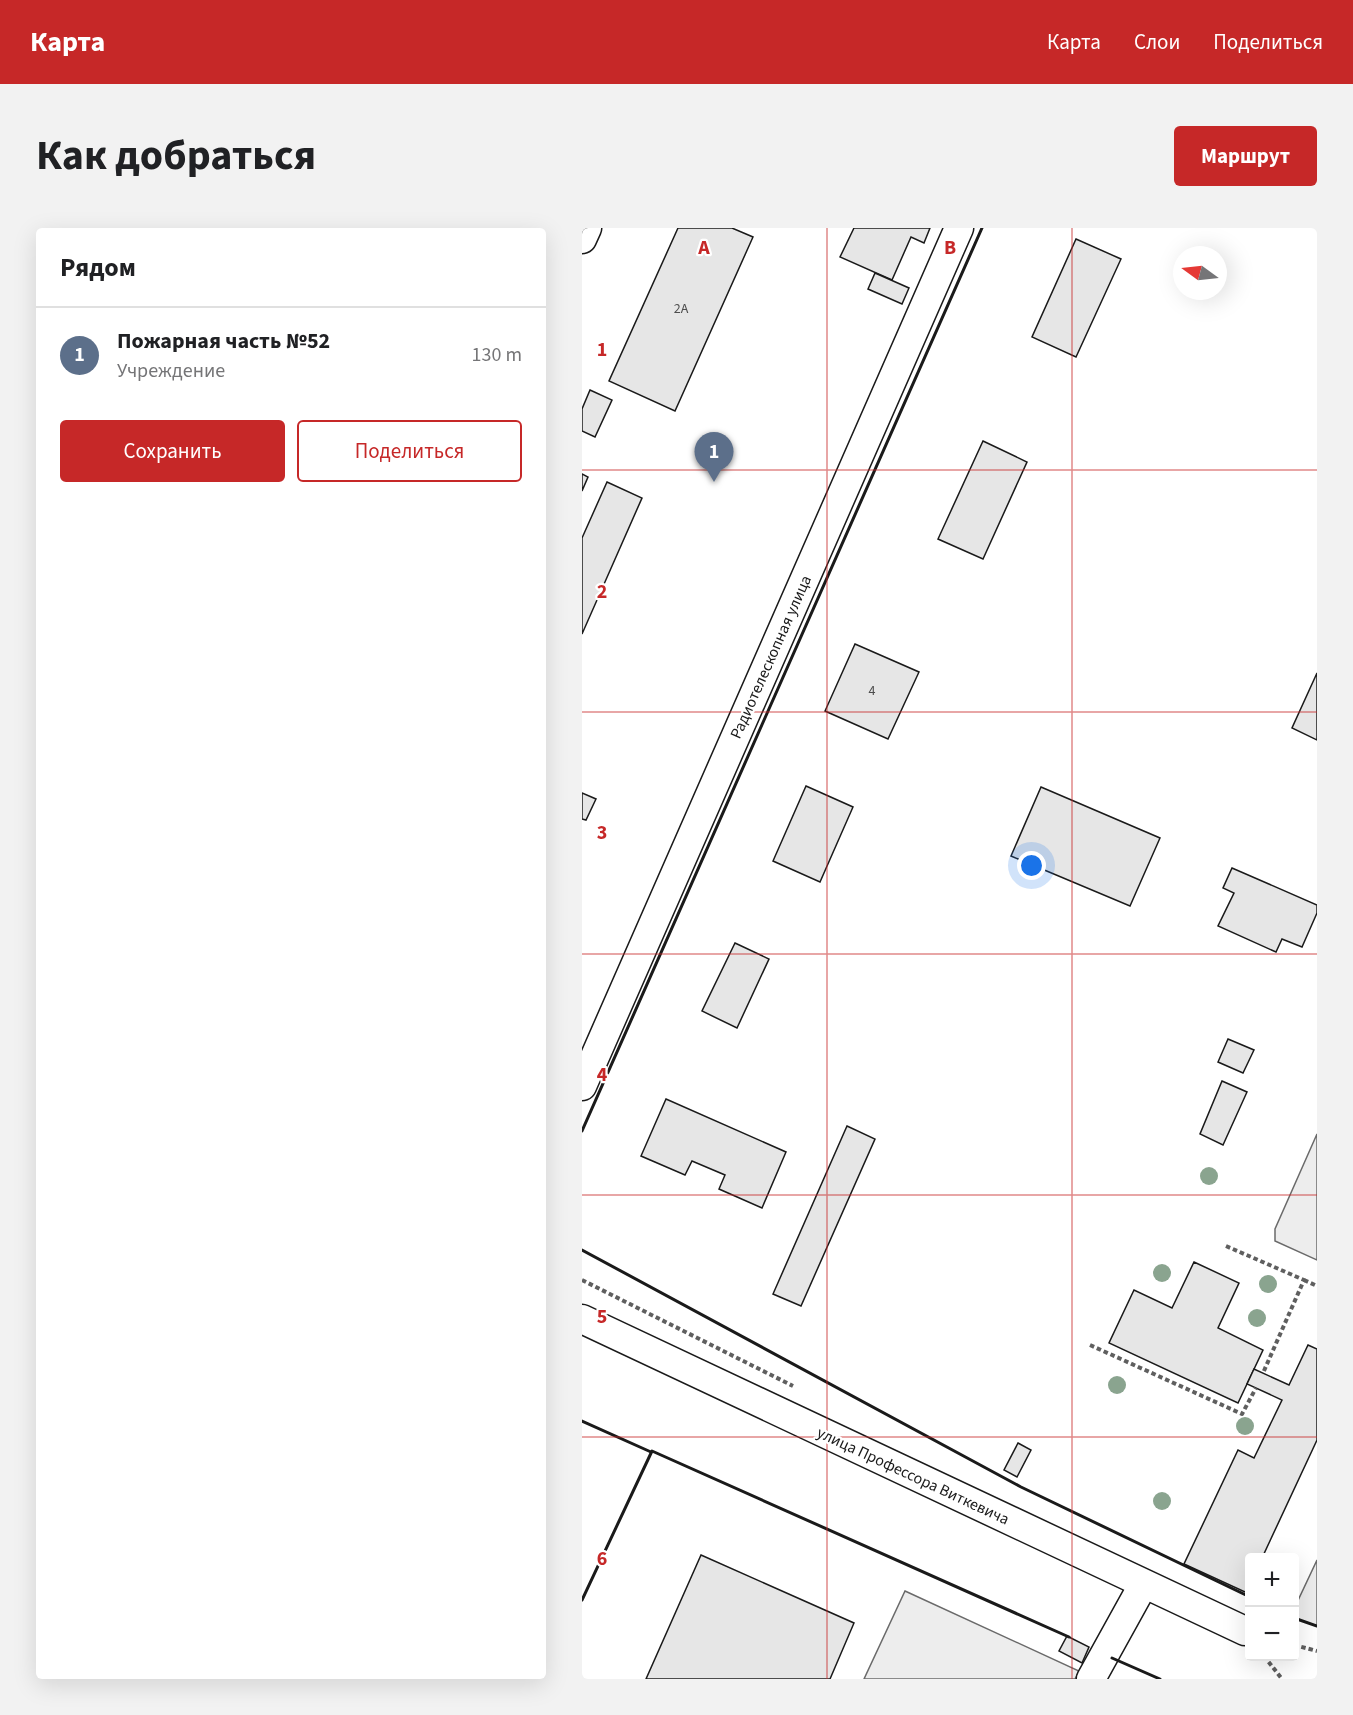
<!DOCTYPE html>
<html lang="ru">
<head>
<meta charset="utf-8">
<style>
	:root { --surface:#fff; --page:#f2f2f2; --text:#202124; --muted:#757577; --line:#e0e0e0; --accent:#c62828 }
	body { margin:0; font-family:"Source Sans 3",sans-serif; background:var(--page); color:var(--text) }
	.controls { position:absolute; right:18px; bottom:18px; display:grid; overflow:hidden; border-radius:6px; box-shadow:0 6px 24px #0002 }
	.controls button { width:54px; height:54px; display:grid; place-items:center; padding:0; border:0; border-bottom:2px solid var(--line); background:var(--surface); color:var(--text); font:30px sans-serif }
	.compass { position:absolute; left:591px; top:18px; width:54px; height:54px; border-radius:50%; background:var(--surface); box-shadow:0 6px 24px #0002; rotate:285deg }
	.you { position:absolute; left:450px; top:638px; width:21px; height:21px; margin:-15px; border:4px solid #fff; border-radius:50%; background:#1a73e8; box-shadow:0 0 0 9px #1a73e833 }
	.badge { display:grid; place-items:center; width:39px; height:39px; border-radius:50%; background:var(--accent); color:#fff; font-size:20px; font-weight:700 }
	.pin { position:absolute; translate:-50% -50px; filter:drop-shadow(0 2px 3px #0008) }
	.pin::after { content:''; position:absolute; top:32px; width:21px; height:18px; background:inherit; clip-path:polygon(0 0,100% 0,50% 100%) }
	.list { margin:0; padding:0; list-style:none }
	h2 { display:flex; justify-content:space-between; align-items:center; height:78px; margin:0; padding:0 24px; font-size:26px }
	h2 small { font-size:20px; font-weight:400; color:var(--muted) }
	.list li { display:grid; grid-template-columns:39px 1fr auto; gap:18px; align-items:center; box-sizing:border-box; height:96px; padding:0 24px; border-top:2px solid var(--line) }
	.list b { display:block; font-size:22px; white-space:nowrap }
	.list p { margin:0; font-size:20px; white-space:nowrap; color:var(--muted) }
	.list em { font-size:20px; font-style:normal; color:var(--muted) }
	.actions { display:flex; gap:12px; padding:18px 24px }
	.actions a { flex:1; padding:14px 0; border:2px solid var(--accent); border-radius:6px; text-align:center; font-size:21px; color:var(--accent) }
	.actions .main { background:var(--accent); color:#fff }
	.map { position:relative; flex:none; width:735px; height:1451px; overflow:hidden; border-radius:6px }
	header { display:flex; align-items:center; gap:36px; box-sizing:border-box; height:84px; padding:0 30px; background:var(--accent); color:#fff }
	header strong { font-size:28px }
	nav { display:flex; gap:33px; margin-inline-start:auto; font-size:21px }
	.intro { display:flex; align-items:center; justify-content:space-between; box-sizing:border-box; height:144px; padding:0 36px }
	h1 { margin:0; font-size:42px }
	.button { padding:15px 27px; border-radius:6px; background:var(--accent); color:#fff; font-size:21px; font-weight:700 }
	main { display:flex; gap:36px; padding:0 36px }
	aside { flex:1; background:var(--surface); border-radius:6px; box-shadow:0 6px 24px #0002 }
	.map>svg:first-child { display:block }
	.built { fill:#ededed; stroke:#6a6a6a; stroke-width:1.5 }
	.building { fill:#e6e6e6; stroke:#1a1a1a; stroke-width:1.5 }
	.lines { fill:none; stroke-linecap:round; stroke-linejoin:round }
	.minor-casing { stroke:#1a1a1a; stroke-width:31 }
	.path { stroke:#5f5f5f; stroke-width:4; stroke-dasharray:4.5 3; stroke-linecap:butt }
	.minor { stroke:#fff; stroke-width:28 }
	.wall { stroke:#1a1a1a; stroke-width:3 }
	.tree { fill:#8aa48f }
	.grid { fill:none; stroke:#c62828; stroke-width:1.5; stroke-opacity:0.55 }
	.labels { text-anchor:middle; dominant-baseline:central; stroke-width:4.5; stroke-linejoin:round; paint-order:stroke }
	.number-label { font-size:14px; fill:#4d4d4d }
	.street-label { font-size:16px; fill:#1a1a1a; stroke:#fff }
	.grid-label { font-size:20px; text-anchor:middle; font-weight:bold; fill:#c62828; stroke:#fff; stroke-width:4.5; stroke-linejoin:round; paint-order:stroke }
</style>
</head>
<body>
<header>
<strong>Карта</strong>
<nav><a>Карта</a><a>Слои</a><a>Поделиться</a></nav>
</header>
<div class="intro"><h1>Как добраться</h1><a class="button">Маршрут</a></div>
<main>
<aside>
<h2>Рядом<small></small></h2>
<ul class="list">
<li><span class="badge" style="background:#5c6f8a">1</span><div><b>Пожарная часть №52</b><p>Учреждение</p></div><em>130 m</em></li>
</ul>
<div class="actions"><a class="main">Сохранить</a><a>Поделиться</a></div>
</aside>
<div class="map">
<svg width="735" height="1451" viewBox="0 0 735 1451">
	<rect width="100%" height="100%" fill="#fff"/>
	<g class="built">
		<polygon points="735,906 735,1032 693,1013 693,1001"/>
		<polygon points="735,1332 735,1398 713,1390 712,1381"/>
		<polygon points="323,1363 497,1443 493,1451 282,1451"/>
	</g>
	<g class="building">
		<polygon points="96,0 150,0 171,9 93,183 27,153"/>
		<polygon points="272,0 348,0 342,15 329,9 310,52 258,29"/>
		<polygon points="494,11 539,31 494,129 450,109"/>
		<polygon points="293,45 327,60 320,76 286,61"/>
		<polygon points="8,162 30,172 13,209 0,203 0,181"/>
		<polygon points="401,213 445,234 401,331 356,311"/>
		<polygon points="0,246 6,249 0,263"/>
		<polygon points="25,254 60,270 0,406 0,310"/>
		<polygon points="273,416 337,444 306,511 243,483"/>
		<polygon points="735,445 735,512 710,500"/>
		<polygon points="224,558 271,579 238,654 191,633"/>
		<polygon points="459,559 578,610 548,678 429,628"/>
		<polygon points="0,565 14,571 4,592 0,591"/>
		<polygon points="650,640 735,677 735,685 720,719 700,711 694,724 636,698 652,665 641,660"/>
		<polygon points="153,715 187,731 155,800 120,783"/>
		<polygon points="646,811 672,822 661,845 636,834"/>
		<polygon points="640,853 665,864 641,917 618,906"/>
		<polygon points="84,871 204,924 180,980 137,961 143,947 110,933 103,947 59,928"/>
		<polygon points="265,898 293,911 219,1078 191,1066"/>
		<polygon points="612,1034 657,1055 636,1100 681,1122 656,1175 527,1115 552,1062 590,1080"/>
		<polygon points="726,1117 735,1121 735,1212 680,1330 668,1330 668,1355 663,1364 602,1336 656,1222 672,1230 700,1172 665,1156 672,1141 707,1157"/>
		<polygon points="436,1215 449,1222 435,1249 422,1242"/>
		<polygon points="119,1327 272,1395 248,1451 64,1451"/>
		<polygon points="485,1408 507,1419 500,1435 477,1423"/>
	</g>
	<g class="lines">
		<g class="minor-casing">
			<g id="minor">
				<polyline points="0,11 5,0"/>
				<polyline points="0,858 377,0"/>
				<polyline points="0,1091 663,1403"/>
				<polyline points="509,1451 561,1357"/>
			</g>
		</g>
		<g class="path">
			<polyline points="644,1018 722,1052 681,1145"/>
			<polyline points="0,1052 211,1158"/>
			<polyline points="722,1052 735,1058"/>
			<polyline points="508,1117 660,1186 674,1160"/>
			<polyline points="712,1417 735,1423"/>
			<polyline points="682,1428 700,1451"/>
		</g>
		<use href="#minor" class="minor"/>
		<g class="wall">
			<polyline points="0,903 400,0"/>
			<polyline points="0,1022 439,1259 668,1369"/>
			<polyline points="0,1193 69,1224"/>
			<polyline points="0,1372 70,1223 487,1409"/>
			<polyline points="712,1390 735,1398"/>
			<polyline points="530,1430 578,1451"/>
		</g>
	</g>
	<g class="tree">
		<circle cx="627" cy="948" r="9"/>
		<circle cx="580" cy="1045" r="9"/>
		<circle cx="686" cy="1056" r="9"/>
		<circle cx="675" cy="1090" r="9"/>
		<circle cx="535" cy="1157" r="9"/>
		<circle cx="663" cy="1198" r="9"/>
		<circle cx="580" cy="1273" r="9"/>
	</g>
	<path class="grid" d="M245,0V1451M490,0V1451M0,242H735M0,484H735M0,726H735M0,967H735M0,1209H735"/>
	<g class="labels">
		<g class="number-label">
			<text x="99" y="81">2А</text>
			<text x="290" y="463">4</text>
		</g>
		<g class="street-label">
			<text transform="translate(189 429) rotate(-66)">Радиотелескопная улица</text>
			<text transform="translate(331 1248) rotate(25)">улица Профессора Виткевича</text>
		</g>
	</g>
	<g class="grid-label">
		<text x="122" y="26">A</text>
		<text x="368" y="26">B</text>
		<text x="20" y="128">1</text>
		<text x="20" y="370">2</text>
		<text x="20" y="611">3</text>
		<text x="20" y="853">4</text>
		<text x="20" y="1095">5</text>
		<text x="20" y="1337">6</text>
	</g>
</svg>
<div class="controls">
<button>+</button>
<button>−</button>
</div>
<svg class="compass" viewBox="-18 -18 36 36"><path d="M0-13l5 13h-10z" fill="#e53935"/><path d="M0 13l5-13h-10z" fill="#757577"/></svg>
<div class="you"></div>
<div class="pin badge" style="left:132px;top:254px;background:#5c6f8a">1</div>
</div>
</main>
</body>
</html>
